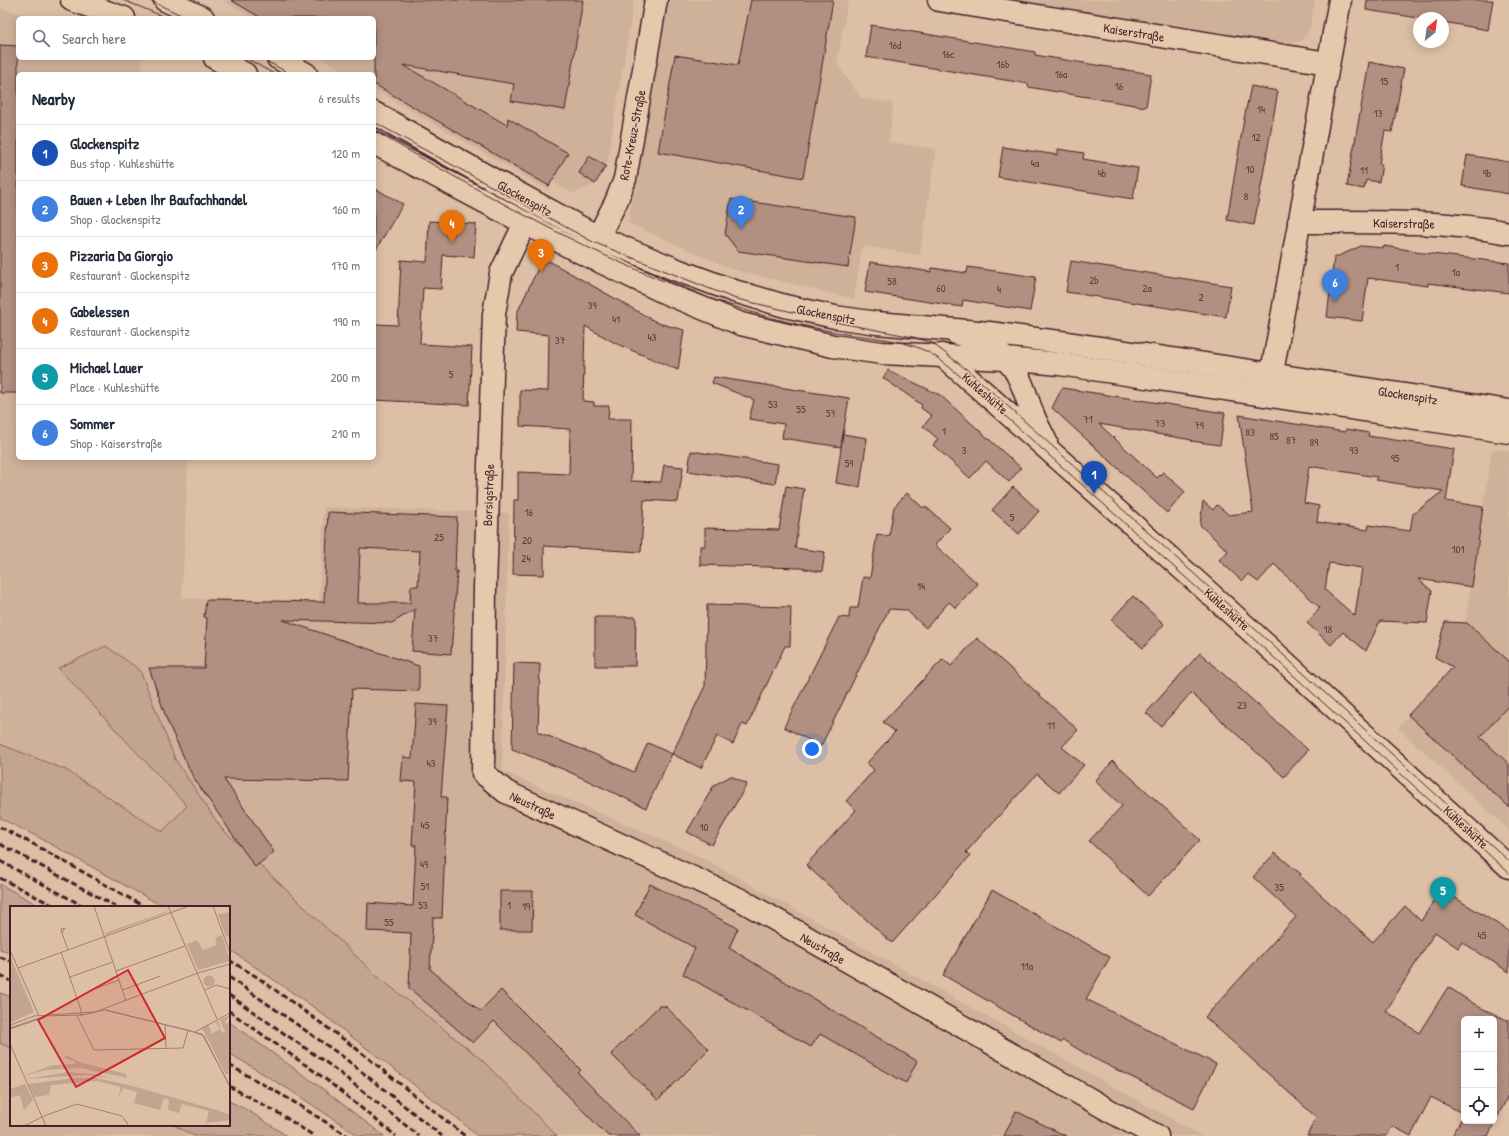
<!DOCTYPE html>
<html lang="en">
<head>
<meta charset="utf-8">
<style>
	:root { --surface:#fff; --page:#f2f2f3; --text:#1f2937; --muted:#747a83; --line:#e0e1e3; --accent:#ea580c }
	body { margin:0; font-family:"Patrick Hand",sans-serif; background:var(--page); color:var(--text) }
	.controls { position:absolute; right:12px; bottom:12px; display:grid; overflow:hidden; border-radius:6px; box-shadow:0 2px 10px #0003 }
	.controls button { width:36px; height:36px; display:grid; place-items:center; padding:0; border:0; border-bottom:1px solid var(--line); background:var(--surface); color:var(--text); font:20px sans-serif }
	.compass { position:absolute; left:1413px; top:12px; width:36px; height:36px; border-radius:50%; background:var(--surface); box-shadow:0 2px 10px #0003; rotate:29deg }
	.you { position:absolute; left:812px; top:749px; width:14px; height:14px; margin:-10px; border:3px solid #fff; border-radius:50%; background:#1a73e8; box-shadow:0 0 0 6px #1a73e833 }
	.badge { display:grid; place-items:center; width:26px; height:26px; border-radius:50%; background:var(--accent); color:#fff; font-size:13px; font-weight:700 }
	.pin { position:absolute; translate:-50% -33px; filter:drop-shadow(0 1px 2px #0008) }
	.pin::after { content:''; position:absolute; top:21px; width:14px; height:12px; background:inherit; clip-path:polygon(0 0,100% 0,50% 100%) }
	.list { margin:0; padding:0; list-style:none }
	h2 { display:flex; justify-content:space-between; align-items:center; height:52px; margin:0; padding:0 16px; font-size:17px }
	h2 small { font-size:13px; font-weight:400; color:var(--muted) }
	.list li { display:grid; grid-template-columns:26px 1fr auto; gap:12px; align-items:center; box-sizing:border-box; height:56px; padding:0 16px; border-top:1px solid var(--line) }
	.list b { display:block; font-size:15px; white-space:nowrap }
	.list p { margin:0; font-size:13px; white-space:nowrap; color:var(--muted) }
	.list em { font-size:13px; font-style:normal; color:var(--muted) }
	.icon { flex:none; width:22px; height:22px; fill:none; stroke:currentColor; stroke-width:2; stroke-linecap:round; stroke-linejoin:round }
	.map { position:relative; flex:none; width:1509px; height:1136px; overflow:hidden }
	.search { position:absolute; background:var(--surface); box-shadow:0 2px 10px #0003; left:16px; top:16px; width:360px; height:44px; display:flex; align-items:center; gap:10px; box-sizing:border-box; padding:0 14px; border-radius:6px; color:var(--muted); font-size:15px }
	.panel { position:absolute; background:var(--surface); box-shadow:0 2px 10px #0003; left:16px; top:72px; width:360px; height:388px; border-radius:6px }
	.map>svg:first-child { display:block }
	.built { fill:#cfb19a }
	.green { fill:#c3a490; stroke:#86625e }
	.building { fill:#b18f81; stroke:#4a1f2b; fill-rule:evenodd }
	.lines { fill:none; stroke-linecap:round; stroke-linejoin:round }
	.minor-casing { stroke:#4a1f2b; stroke-width:25 }
	.tertiary-casing { stroke:#4a1f2b; stroke-width:25 }
	.primary-casing { stroke:#4a1f2b; stroke-width:25 }
	.minor { stroke:#e5c9ac; stroke-width:22 }
	.tertiary { stroke:#e5c9ac; stroke-width:22 }
	.primary { stroke:#e5c9ac; stroke-width:22 }
	.tram { stroke:#4a1f2b; stroke-width:1 }
	.rail { stroke:#4a1f2b; stroke-width:3; stroke-dasharray:6 3; stroke-linecap:butt }
	.labels { text-anchor:middle; dominant-baseline:central; stroke-width:3; stroke-linejoin:round; paint-order:stroke }
	.number-label { font-size:11px; fill:#643b40 }
	.street-label { font-size:13px; fill:#4a1f2b; stroke:#e5c9ac }
	.inset-road { fill:none; stroke:#a27f74; stroke-width:1 }
	.view { fill:#cf2828; fill-opacity:0.15; stroke:#cf2828; stroke-width:2 }
	.inset-edge { fill:none; stroke:#4a1f2b; stroke-width:2 }
</style>
</head>
<body>
<div class="map">
<svg width="1509" height="1136" viewBox="0 0 1509 1136">
	<rect width="100%" height="100%" fill="#dcbfa4"/>
	<filter id="ink" filterUnits="userSpaceOnUse"><feTurbulence type="fractalNoise" baseFrequency=".025" numOctaves="2"/><feDisplacementMap in="SourceGraphic" scale="8" xChannelSelector="R" yChannelSelector="G"/><feConvolveMatrix kernelMatrix="1 2 1 2 8 2 1 2 1" color-interpolation-filters="sRGB"/></filter>
	<g filter="url(#ink)">
		<g class="built">
			<polygon points="222,0 634,0 607,164 595,184 573,194 553,182 548,190 374,89 374,74 349,74 321,58 374,58 374,18 253,18"/>
			<polygon points="668,0 848,0 837,64 861,98 893,103 889,142 936,149 920,255 862,246 854,299 731,269 628,223"/>
			<polygon points="1017,0 1315,0 1310,28 1307,34 1301,41 1287,44"/>
			<polygon points="0,9 42,18 18,18 18,58 142,58 141,74 18,74 18,458 188,458 182,598 319,601 324,507 509,513 502,771 701,857 1202,1136 557,1136 481,1059 377,976 221,828 175,759 140,670 106,646 58,668 187,806 162,832 66,770 0,744"/>
			<polygon points="1492,449 1509,451 1509,830 1398,728 1459,661"/>
			<polygon points="0,1043 11,1048 11,1125 174,1125 194,1136 0,1136"/>
		</g>
		<g class="green">
			<polygon points="106,646 140,670 175,759 221,828 377,976 481,1059 557,1136 477,1136 462,1122 312,1006 229,949 229,907 164,907 38,837 0,818 0,744 66,770 162,832 187,806 58,668"/>
			<polygon points="0,884 41,907 11,907 11,953 0,949"/>
			<polygon points="0,993 11,997 11,1048 0,1043"/>
			<polygon points="229,1022 319,1086 384,1136 359,1136 293,1092 229,1053"/>
			<polygon points="229,1101 249,1111 287,1136 194,1136 174,1125 229,1125"/>
		</g>
		<g class="building">
			<polygon points="231,0 583,0 565,110 511,101 514,84 403,65 507,125 508,118 568,153 549,186 374,84 374,18 261,18"/>
			<polygon points="751,0 833,0 803,178 658,152 675,55 738,65"/>
			<polygon points="1367,0 1493,0 1488,30 1443,22 1443,18 1419,18 1366,10"/>
			<polygon points="871,25 1035,52 1035,55 1151,74 1146,107 1028,87 1029,84 866,57"/>
			<polygon points="0,45 18,46 18,393 0,393"/>
			<polygon points="1369,62 1404,69 1392,132 1385,131 1379,164 1382,164 1379,182 1366,180 1364,189 1347,186"/>
			<polygon points="1251,86 1278,91 1254,225 1227,220 1244,119"/>
			<polygon points="1003,147 1058,155 1058,149 1084,153 1083,159 1138,168 1133,199 998,177"/>
			<polygon points="1467,155 1509,162 1509,194 1462,186"/>
			<polygon points="589,156 606,166 595,184 579,173"/>
			<polygon points="374,188 403,204 374,253"/>
			<polygon points="731,199 856,217 848,267 738,251 725,234"/>
			<polygon points="429,221 476,224 474,257 443,255 441,289 423,288 420,344 472,347 469,405 374,400 374,324 398,325 401,260 427,262"/>
			<polygon points="1361,246 1384,248 1384,246 1415,251 1415,252 1509,263 1509,293 1428,283 1428,286 1368,278 1362,321 1327,317 1334,258"/>
			<polygon points="549,261 658,323 684,330 678,370 617,344 585,326 583,401 594,402 594,406 609,406 608,419 632,419 631,481 661,482 664,465 683,467 678,502 644,500 641,552 544,546 544,575 513,574 514,500 518,500 518,472 569,474 570,429 520,426 520,390 548,391 549,335 516,332 517,313 540,264"/>
			<polygon points="1071,261 1231,286 1226,317 1066,292"/>
			<polygon points="870,262 931,272 932,268 967,273 968,267 1036,277 1030,311 963,300 962,307 865,292"/>
			<polygon points="888,370 940,395 1021,468 1009,482 986,461 970,478 933,445 938,439 923,426 932,416 921,408 922,405 883,378"/>
			<polygon points="714,377 849,398 841,447 782,438 784,424 749,419 754,400 712,383"/>
			<polygon points="1062,388 1225,413 1220,445 1191,441 1192,440 1099,424 1157,478 1163,472 1185,492 1167,513 1052,408"/>
			<path d="M1239,415L1345,432L1346,429L1369,433L1368,436L1454,449L1446,501L1483,507L1472,587L1418,579L1432,591L1427,623L1380,621L1366,651L1343,632L1331,645L1307,623L1320,608L1274,564L1258,582L1248,574L1242,581L1219,560L1228,551L1200,525L1203,501L1213,510L1217,505L1229,515L1253,512L1247,471L1248,470H1247ZM1309,466L1377,477L1376,480L1443,491L1413,514L1410,531L1369,525L1368,530L1317,522L1319,506L1304,503ZM1329,563L1362,568L1355,616L1325,590Z"/>
			<polygon points="843,434 867,438 860,487 836,483"/>
			<polygon points="691,451 778,464 775,484 688,471"/>
			<polygon points="786,486 804,489 795,548 825,552 822,572 800,568 700,565 700,546 705,546 705,528 779,530"/>
			<polygon points="1013,487 1039,511 1019,534 992,510"/>
			<polygon points="907,493 923,508 925,506 950,528 935,545 978,584 956,608 949,602 926,628 906,610 889,609 821,746 784,727 839,617 849,618 850,608 858,608 863,577 870,578 877,534 889,536 894,507"/>
			<path d="M328,512L457,517L455,571H457L451,654L412,651L415,609L392,623L283,620L419,666V691L352,689L348,781L224,779L274,852L255,867L193,777L168,723L149,668H204L207,618L204,617L206,600L324,602ZM360,548L420,551L418,586H411L410,603H358Z"/>
			<polygon points="1133,596 1164,624 1143,648 1111,620"/>
			<polygon points="707,605 791,607 790,646 785,646 747,726 742,724 733,744 717,736 701,768 672,754 705,686"/>
			<polygon points="595,617 636,617 635,666 595,666"/>
			<polygon points="1445,622 1467,623 1509,661 1509,705 1480,737 1509,764 1509,807 1408,715 1453,667 1435,657"/>
			<polygon points="977,638 1078,730 1062,747 1084,765 1059,793 1037,774 966,852 970,856 892,943 806,865 856,810 846,801 874,770 867,763 895,732 883,722 943,659 951,666"/>
			<polygon points="1200,653 1308,750 1284,777 1191,693 1161,726 1146,713"/>
			<polygon points="514,663 540,664 538,732 594,754 634,772 648,743 672,754 646,808 565,770 512,749"/>
			<polygon points="416,704 448,706 441,797 447,797 442,918 433,918 430,969 480,1011 501,990 581,1070 578,1073 640,1136 608,1136 494,1021 473,1043 409,988 411,933 367,931 368,903 413,906 416,845 412,845 416,782 401,781 403,757 412,758"/>
			<polygon points="1113,761 1200,840 1148,896 1089,841 1122,806 1095,781"/>
			<polygon points="731,776 747,784 712,845 687,832 714,785"/>
			<path d="M1275,853L1301,874L1300,876L1373,942L1405,906L1421,921L1441,889L1509,931V972L1462,942L1458,948L1435,932L1386,1011L1419,1033L1448,987L1479,1007L1509,1021V1094L1488,1136H1452L1464,1114L1431,1097L1411,1136L1392,1126L1387,1136H1307L1316,1117L1205,1017L1296,917L1253,877ZM1464,1019H1494V1121H1464Z"/>
			<polygon points="650,884 738,928 729,948 917,1061 906,1083 820,1034 811,1047 683,974 695,948 635,915"/>
			<polygon points="992,890 1110,957 1086,999 1216,1064 1194,1108 1091,1057 1063,1040 1061,1043 943,975"/>
			<polygon points="500,891 533,891 532,930 500,930"/>
			<polygon points="659,1006 665,1006 709,1049 658,1100 611,1054"/>
			<polygon points="1016,1111 1066,1136 1004,1136"/>
		</g>
		<g class="lines">
			<g class="minor-casing">
				<g id="minor">
					<polyline points="939,0 1328,63"/>
					<path d="M1299,222C1369,222 1440,220 1509,233"/>
					<polyline points="525,223 501,273 494,314 485,588 483,773 506,792 741,900 1112,1112 1157,1136"/>
					<polyline points="583,247 586,247 598,237 616,202 625,179 656,0"/>
					<polyline points="1268,394 1340,0"/>
				</g>
			</g>
			<g class="tertiary-casing">
				<g id="tertiary">
					<path d="M956,333C979,340 1007,352 1018,376C1025,389 1028,403 1034,417C1037,425 1042,433 1046,442"/>
					<polyline points="942,355 1206,590 1509,867"/>
				</g>
			</g>
			<g class="primary-casing">
				<g id="primary">
					<polyline points="72,0 124,18"/>
					<polyline points="165,0 203,18"/>
					<polyline points="215,58 245,74"/>
					<polyline points="278,58 306,74"/>
					<polyline points="374,113 499,183 598,237 677,270 734,291 785,306 835,317 877,323 989,333 1068,343 1509,411"/>
					<polyline points="374,143 574,249 666,293 741,324 833,346 882,353 1005,359 1060,364 1509,432"/>
				</g>
			</g>
			<use href="#minor" class="minor"/>
			<use href="#tertiary" class="tertiary"/>
			<use href="#primary" class="primary"/>
			<g class="tram">
				<polyline points="123,0 167,18"/>
				<polyline points="149,0 187,18"/>
				<polyline points="246,58 274,74"/>
				<polyline points="261,58 290,74"/>
				<polyline points="374,122 593,242 733,298 835,322 913,337 932,343 970,372 1232,608 1509,861"/>
				<path d="M374,131C489,196 606,266 733,306C767,318 804,326 840,333C868,338 899,338 926,351C940,358 952,370 965,380L1233,620L1509,873"/>
			</g>
			<g class="rail">
				<polyline points="0,827 35,845 145,907"/>
				<polyline points="0,844 117,907"/>
				<polyline points="0,861 85,907"/>
				<polyline points="0,878 56,907"/>
				<polyline points="0,957 11,961"/>
				<polyline points="229,960 257,977 353,1046 465,1136"/>
				<polyline points="0,976 11,981"/>
				<polyline points="229,977 342,1056 442,1136"/>
				<polyline points="229,995 331,1066 419,1136"/>
				<polyline points="229,1011 324,1078 396,1136"/>
				<polyline points="229,1065 289,1099 348,1136"/>
				<polyline points="229,1086 280,1114 314,1136"/>
			</g>
		</g>
	</g>
	<g class="labels">
		<g class="number-label">
			<text x="895" y="45">16d</text>
			<text x="948" y="54">16c</text>
			<text x="1003" y="64">16b</text>
			<text x="1061" y="74">16a</text>
			<text x="1384" y="81">15</text>
			<text x="1119" y="86">16</text>
			<text x="1261" y="109">14</text>
			<text x="1378" y="113">13</text>
			<text x="1256" y="137">12</text>
			<text x="1035" y="163">4a</text>
			<text x="1250" y="169">10</text>
			<text x="1364" y="170">11</text>
			<text x="1102" y="173">4b</text>
			<text x="1487" y="173">9b</text>
			<text x="1246" y="196">8</text>
			<text x="1397" y="267">1</text>
			<text x="1456" y="272">1a</text>
			<text x="1094" y="280">2b</text>
			<text x="892" y="281">58</text>
			<text x="941" y="288">60</text>
			<text x="1147" y="288">2a</text>
			<text x="999" y="289">4</text>
			<text x="1201" y="297">2</text>
			<text x="592" y="305">39</text>
			<text x="616" y="319">41</text>
			<text x="652" y="337">43</text>
			<text x="560" y="340">37</text>
			<text x="451" y="374">5</text>
			<text x="773" y="404">53</text>
			<text x="801" y="409">55</text>
			<text x="831" y="413">57</text>
			<text x="1088" y="419">71</text>
			<text x="1160" y="423">73</text>
			<text x="1199" y="425">79</text>
			<text x="944" y="431">1</text>
			<text x="1250" y="432">83</text>
			<text x="1274" y="436">85</text>
			<text x="1291" y="440">87</text>
			<text x="1314" y="442">89</text>
			<text x="964" y="450">3</text>
			<text x="1354" y="450">93</text>
			<text x="1395" y="458">95</text>
			<text x="849" y="463">59</text>
			<text x="529" y="512">16</text>
			<text x="1012" y="517">5</text>
			<text x="439" y="537">25</text>
			<text x="527" y="540">20</text>
			<text x="1458" y="549">101</text>
			<text x="526" y="558">24</text>
			<text x="921" y="586">14</text>
			<text x="1328" y="629">18</text>
			<text x="433" y="638">37</text>
			<text x="1242" y="705">23</text>
			<text x="432" y="721">39</text>
			<text x="1051" y="725">11</text>
			<text x="431" y="763">43</text>
			<text x="425" y="825">45</text>
			<text x="704" y="827">10</text>
			<text x="424" y="864">49</text>
			<text x="425" y="886">51</text>
			<text x="1279" y="887">35</text>
			<text x="423" y="905">53</text>
			<text x="509" y="905">1</text>
			<text x="526" y="906">19</text>
			<text x="389" y="922">55</text>
			<text x="1482" y="935">45</text>
			<text x="1027" y="966">11a</text>
		</g>
		<g class="street-label">
			<text transform="translate(1134 32) rotate(9)">Kaiserstraße</text>
			<text transform="translate(632 135) rotate(-79)">Rote-Kreuz-Straße</text>
			<text transform="translate(525 198) rotate(29)">Glockenspitz</text>
			<text transform="translate(1404 223) rotate(1)">Kaiserstraße</text>
			<text transform="translate(826 314) rotate(11)">Glockenspitz</text>
			<text transform="translate(985 393) rotate(41)">Kuhleshütte</text>
			<text transform="translate(1408 395) rotate(9)">Glockenspitz</text>
			<text transform="translate(488 495) rotate(-88)">Borsigstraße</text>
			<text transform="translate(1227 609) rotate(42)">Kuhleshütte</text>
			<text transform="translate(533 805) rotate(25)">Neustraße</text>
			<text transform="translate(1466 827) rotate(43)">Kuhleshütte</text>
			<text transform="translate(823 948) rotate(30)">Neustraße</text>
		</g>
	</g>
	<g transform="translate(10 906)">
		<rect width="220" height="220" fill="#dcbfa4"/>
		<path d="M158,5V6L96,29L95,27ZM220,6V30L216,31L208,8ZM212,29L220,55L188,64L177,38L187,34L193,44L207,39L205,32ZM0,50L24,106L0,117ZM193.5 75a5.5 5.5 0 1 1 11 0a5.5 5.5 0 1 1-11 0ZM220,109L215,116L216,118L220,115V167L216,169L192,122L198,119L202,128L210,123L206,116L208,115L212,127L215,126L210,114ZM56,149L69,156L116,168L117,172L70,162L37,164L13,170L43,159L65,158L66,156L54,152ZM58,166L83,168L106,173L76,169L16,173ZM64,172H87L126,181L207,204L220,209V214L196,217L199,205L172,198L169,207L158,204L159,194L154,192L150,204L124,197L127,186L113,182L108,192L111,181L87,175L41,179L39,189L25,191L18,178ZM15,178L23,194L14,204L10,189L0,192V183Z" fill="#c3a490"/>
		<path class="inset-road" d="M84,0L116,95M158,0L207,113M203,0L220,47M52,27L51,23L55,22L52,27L58,44M0,44L29,110M51,46L71,104V110M8,62L179,0M106,65L175,40M60,71L103,56M113,84L150,70M195,84L206,79L220,83M79,85L109,74M96,104L192,128L220,180M67,110L84,144L173,142L178,124M155,118L156,142M0,119L24,110L85,106L188,67L220,58M0,122L35,110L72,109L95,104L181,125L194,130L220,181M0,123L35,111M185,126L220,107M0,138L36,220M34,210L67,198L112,210L119,220M14,220L34,210"/>
		<path class="view" d="M118,64L155,132L66,181L28,114Z"/>
		<rect width="220" height="220" class="inset-edge"/>
	</g>
</svg>
<div class="controls">
<button>+</button>
<button>−</button>
<button><svg class="icon" aria-label="locate" viewBox="0 0 24 24"><circle cx="12" cy="12" r="6"/><path d="M12 2v4M12 18v4M2 12h4M18 12h4"/></svg></button>
</div>
<svg class="compass" viewBox="-18 -18 36 36"><path d="M0-13l5 13h-10z" fill="#e53935"/><path d="M0 13l5-13h-10z" fill="#747a83"/></svg>
<div class="you"></div>
<div class="pin badge" style="left:1094px;top:494px;background:#1a4fb4">1</div>
<div class="pin badge" style="left:741px;top:229px;background:#3f7fe0">2</div>
<div class="pin badge" style="left:541px;top:272px;background:#e8710a">3</div>
<div class="pin badge" style="left:452px;top:243px;background:#e8710a">4</div>
<div class="pin badge" style="left:1443px;top:910px;background:#0f9aa8">5</div>
<div class="pin badge" style="left:1335px;top:302px;background:#3f7fe0">6</div>
<div class="search"><svg class="icon" aria-label="search" viewBox="0 0 24 24"><circle cx="10" cy="10" r="6"/><path d="M15 15l6 6"/></svg>Search here</div>
<section class="panel">
<h2>Nearby<small>6 results</small></h2>
<ul class="list">
<li><span class="badge" style="background:#1a4fb4">1</span><div><b>Glockenspitz</b><p>Bus stop · Kuhleshütte</p></div><em>120 m</em></li>
<li><span class="badge" style="background:#3f7fe0">2</span><div><b>Bauen + Leben Ihr Baufachhandel</b><p>Shop · Glockenspitz</p></div><em>160 m</em></li>
<li><span class="badge" style="background:#e8710a">3</span><div><b>Pizzaria Da Giorgio</b><p>Restaurant · Glockenspitz</p></div><em>170 m</em></li>
<li><span class="badge" style="background:#e8710a">4</span><div><b>Gabelessen</b><p>Restaurant · Glockenspitz</p></div><em>190 m</em></li>
<li><span class="badge" style="background:#0f9aa8">5</span><div><b>Michael Lauer</b><p>Place · Kuhleshütte</p></div><em>200 m</em></li>
<li><span class="badge" style="background:#3f7fe0">6</span><div><b>Sommer</b><p>Shop · Kaiserstraße</p></div><em>210 m</em></li>
</ul>
</section>
</div>
</body>
</html>
